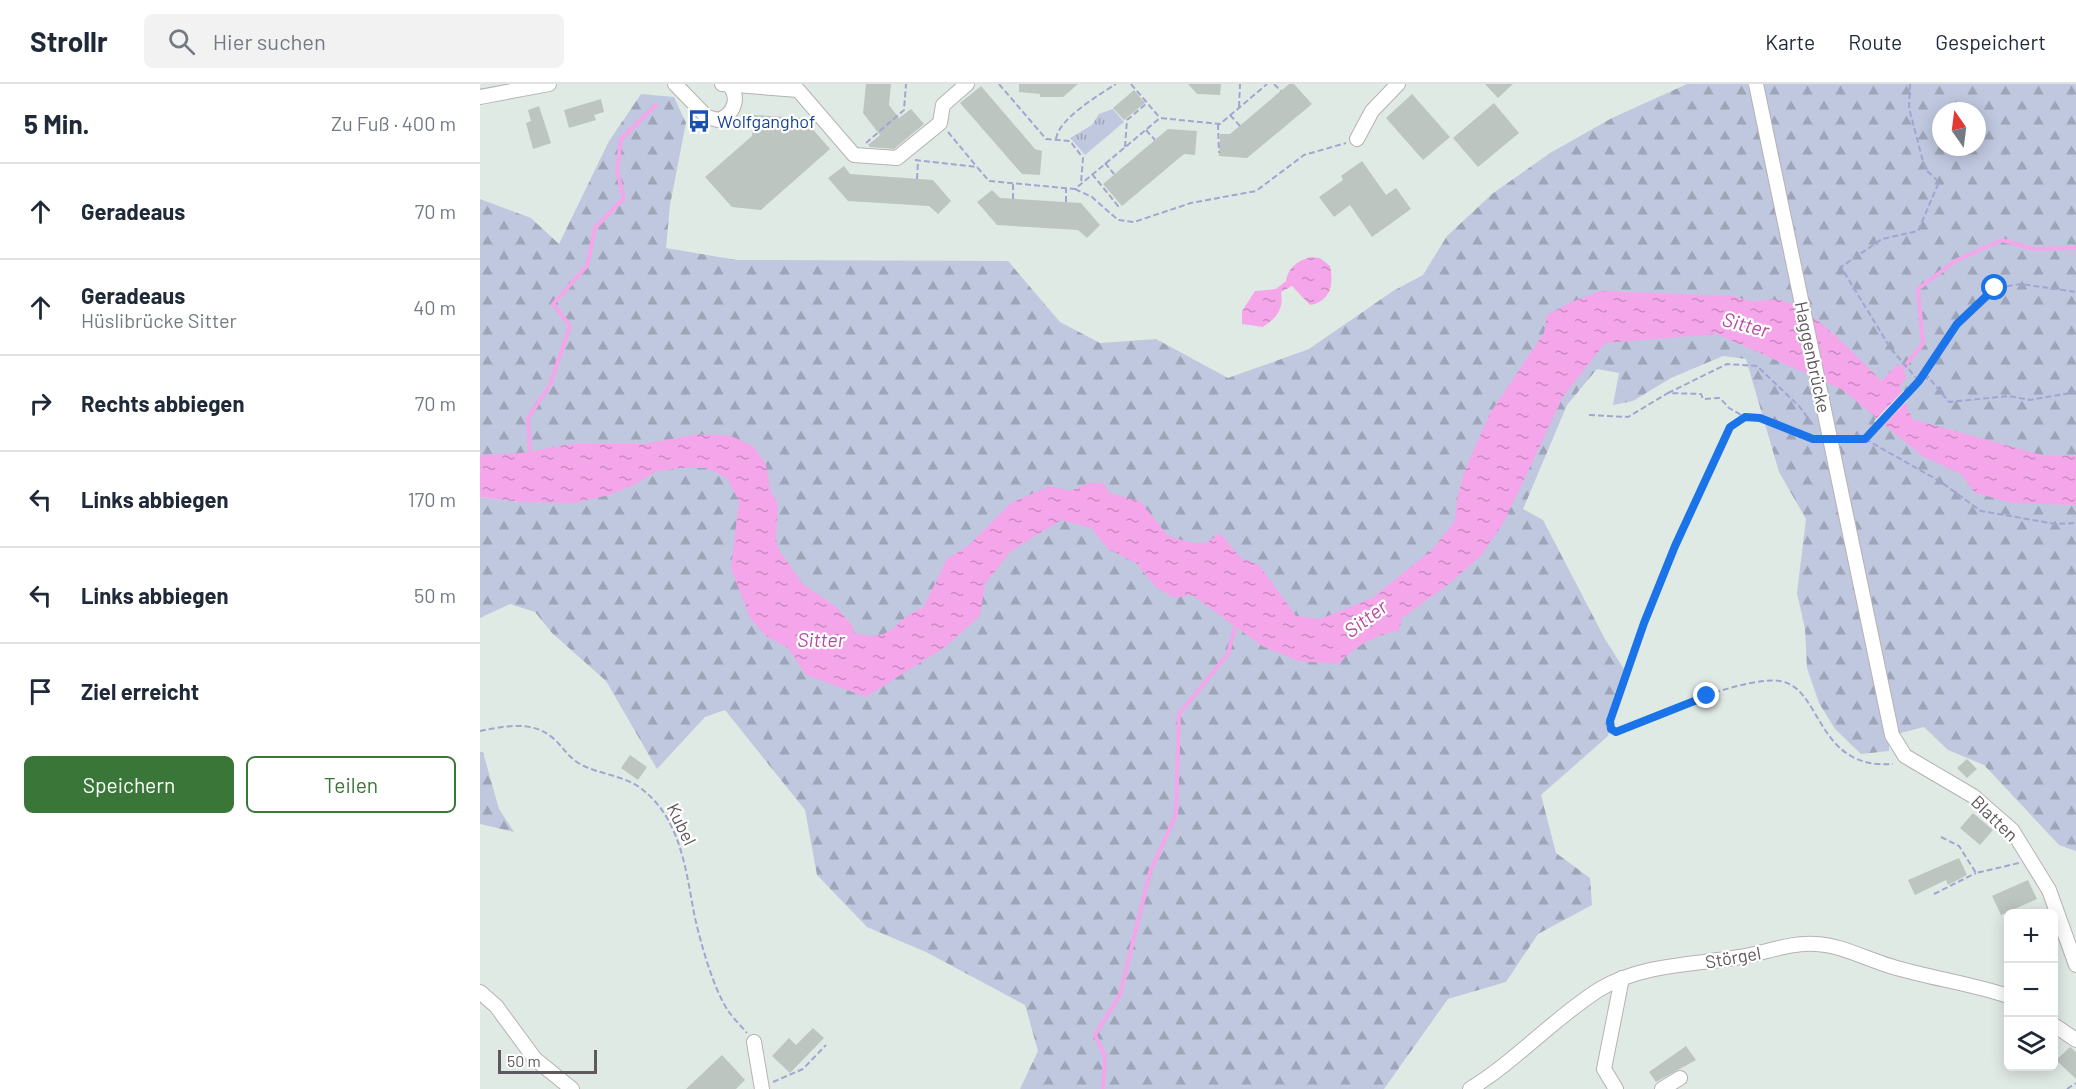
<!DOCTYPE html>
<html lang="de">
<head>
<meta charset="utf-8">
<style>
	:root { --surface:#fff; --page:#f2f2f3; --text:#1f2937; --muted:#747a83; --line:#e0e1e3; --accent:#3b7639 }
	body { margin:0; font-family:Barlow,sans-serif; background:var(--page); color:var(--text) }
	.controls { position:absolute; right:18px; bottom:18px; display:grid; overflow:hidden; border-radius:9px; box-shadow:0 3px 15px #0003 }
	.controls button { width:54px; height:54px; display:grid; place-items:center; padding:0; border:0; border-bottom:2px solid var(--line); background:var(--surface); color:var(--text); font:30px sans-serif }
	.compass { position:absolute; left:1452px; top:18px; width:54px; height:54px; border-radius:50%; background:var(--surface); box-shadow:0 3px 15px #0003; rotate:346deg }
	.scale { position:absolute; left:18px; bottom:15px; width:99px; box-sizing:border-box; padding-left:6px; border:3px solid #5f595e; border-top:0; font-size:16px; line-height:21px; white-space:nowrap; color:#5f595e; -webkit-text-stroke:4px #fff; paint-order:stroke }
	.stop { position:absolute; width:18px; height:18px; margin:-14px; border:4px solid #1a73e8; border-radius:50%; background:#fff }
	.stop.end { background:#1a73e8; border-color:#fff; box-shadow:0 2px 6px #0008 }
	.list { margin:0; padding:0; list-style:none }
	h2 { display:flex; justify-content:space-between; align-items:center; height:78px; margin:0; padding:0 24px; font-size:26px }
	h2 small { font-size:20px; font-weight:400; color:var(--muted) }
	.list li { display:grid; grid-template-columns:39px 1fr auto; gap:18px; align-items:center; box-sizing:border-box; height:96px; padding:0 24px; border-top:2px solid var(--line) }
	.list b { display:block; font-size:22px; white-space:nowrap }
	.list p { margin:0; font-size:20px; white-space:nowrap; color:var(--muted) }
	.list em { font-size:20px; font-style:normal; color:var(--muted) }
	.actions { display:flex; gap:12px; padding:18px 24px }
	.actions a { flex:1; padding:14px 0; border:2px solid var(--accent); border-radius:9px; text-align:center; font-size:21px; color:var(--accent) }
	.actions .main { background:var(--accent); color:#fff }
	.icon { flex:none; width:33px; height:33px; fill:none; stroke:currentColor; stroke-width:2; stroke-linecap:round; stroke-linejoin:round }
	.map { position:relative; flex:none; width:1596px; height:1005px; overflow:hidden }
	header { display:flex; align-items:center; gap:36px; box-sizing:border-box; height:84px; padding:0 30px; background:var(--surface); border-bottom:2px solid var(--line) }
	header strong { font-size:28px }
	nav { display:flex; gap:33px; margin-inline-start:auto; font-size:21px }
	.search { width:420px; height:54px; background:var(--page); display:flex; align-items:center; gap:15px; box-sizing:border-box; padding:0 21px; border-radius:9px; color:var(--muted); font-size:22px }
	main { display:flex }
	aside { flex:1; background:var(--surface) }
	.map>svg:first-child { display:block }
	.grass { fill:url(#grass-tufts) }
	.forest { fill:url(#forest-firs); fill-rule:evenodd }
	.water { fill:url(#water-ripples) }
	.pier { fill:#e0eae5 }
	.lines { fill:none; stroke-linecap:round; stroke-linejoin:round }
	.stream { stroke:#f5a6ea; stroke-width:4 }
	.building { fill:#bdc5c0 }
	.minor-casing { stroke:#b6b1b4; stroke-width:16 }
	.path { stroke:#a3a5d0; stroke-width:2; stroke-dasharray:6 3; stroke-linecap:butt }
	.minor { stroke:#fff; stroke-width:14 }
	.minor-bridge-casing { stroke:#b6b1b4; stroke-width:16; stroke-linecap:butt }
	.minor-bridge { stroke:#fff; stroke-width:14 }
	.route { stroke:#1a73e8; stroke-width:8 }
	.labels { text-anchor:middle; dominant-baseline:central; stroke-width:4.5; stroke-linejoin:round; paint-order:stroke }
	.transit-label { font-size:18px; fill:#164399; stroke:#fff; text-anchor:start }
	.street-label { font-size:18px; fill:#5f595e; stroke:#fff }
	.water-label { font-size:20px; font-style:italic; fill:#b44c9e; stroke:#fff }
</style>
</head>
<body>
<header>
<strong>Strollr</strong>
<div class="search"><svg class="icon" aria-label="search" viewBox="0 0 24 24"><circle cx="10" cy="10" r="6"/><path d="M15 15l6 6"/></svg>Hier suchen</div>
<nav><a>Karte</a><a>Route</a><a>Gespeichert</a></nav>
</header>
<main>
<aside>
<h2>5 Min.<small>Zu Fuß · 400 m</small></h2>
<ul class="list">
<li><svg class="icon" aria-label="ahead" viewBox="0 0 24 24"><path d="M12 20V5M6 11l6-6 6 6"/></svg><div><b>Geradeaus</b></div><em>70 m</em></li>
<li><svg class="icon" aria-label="ahead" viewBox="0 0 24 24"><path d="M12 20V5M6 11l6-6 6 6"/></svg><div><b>Geradeaus</b><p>Hüslibrücke Sitter</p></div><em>40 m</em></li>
<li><svg class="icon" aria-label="right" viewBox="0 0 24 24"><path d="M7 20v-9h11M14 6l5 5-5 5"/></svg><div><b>Rechts abbiegen</b></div><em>70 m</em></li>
<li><svg class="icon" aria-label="left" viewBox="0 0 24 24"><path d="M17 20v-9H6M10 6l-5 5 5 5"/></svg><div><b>Links abbiegen</b></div><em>170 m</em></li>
<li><svg class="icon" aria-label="left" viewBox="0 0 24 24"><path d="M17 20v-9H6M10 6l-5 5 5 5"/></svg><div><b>Links abbiegen</b></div><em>50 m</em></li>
<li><svg class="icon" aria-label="arrive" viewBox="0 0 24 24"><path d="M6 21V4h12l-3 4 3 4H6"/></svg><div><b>Ziel erreicht</b></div></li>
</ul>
<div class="actions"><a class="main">Speichern</a><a>Teilen</a></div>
</aside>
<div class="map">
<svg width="1596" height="1005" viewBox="0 0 1596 1005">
	<defs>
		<pattern id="grass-tufts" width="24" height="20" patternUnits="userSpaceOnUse" patternTransform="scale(1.5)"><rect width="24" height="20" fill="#bfc8df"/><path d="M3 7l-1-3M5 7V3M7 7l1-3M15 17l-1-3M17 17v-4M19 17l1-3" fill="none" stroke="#9ea5b8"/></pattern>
		<pattern id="forest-firs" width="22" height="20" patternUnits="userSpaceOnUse" patternTransform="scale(1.5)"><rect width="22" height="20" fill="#bfc8df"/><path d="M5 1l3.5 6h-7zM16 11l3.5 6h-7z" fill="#9ea5b8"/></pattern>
		<pattern id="water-ripples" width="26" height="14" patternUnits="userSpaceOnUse" patternTransform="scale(1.5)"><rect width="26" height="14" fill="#f5a6ea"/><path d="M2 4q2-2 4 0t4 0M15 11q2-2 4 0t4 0" fill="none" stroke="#ca8ac1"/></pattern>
	</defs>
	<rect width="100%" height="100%" fill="#e0eae5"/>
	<polygon class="grass" points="633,25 644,38 605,71 590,54 612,41 619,30"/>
	<g class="forest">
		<path d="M1207,0H1596V767L1579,761L1504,681L1468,666L1444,643L1409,652V667L1381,670L1355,645L1339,619L1327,584L1325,545L1317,509L1326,435L1299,388L1266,275L1243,272L1191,294L1153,317L1133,321L1139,289L1117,285L1087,321L1043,425L1063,436L1125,555L1144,585L1128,652L1061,711L1076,769L1110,794L1112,821L1058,850L1026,898L968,915L904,1005H540L558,967L545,921L446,868L387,843L337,791L325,726L245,626L225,633L177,685L126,597L72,549L55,528L30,520L0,534V413L39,418L42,370L0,371V115L51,134L79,160L129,57L161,10L194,13L206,39L190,121L186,164L257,176L528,177L580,238L620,259L676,255L748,294L829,265L913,207L943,191L967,152L1012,110L1070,69L1132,34ZM1461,27H1497V63H1461Z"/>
		<polygon points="0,668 3,668 19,725 34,748 0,740"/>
	</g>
	<g class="water">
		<path d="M831,173L840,174L850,182C854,200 851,217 830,221L812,202L801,208C804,224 797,234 783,243L762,240V227L775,207L796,205L806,197C809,182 818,177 831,173Z"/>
		<path d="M1121,207L1255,212C1280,223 1284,212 1304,217C1330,223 1383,277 1401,297L1418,280L1427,292L1420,303L1432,335L1561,371L1596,372V421L1532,419L1495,409L1481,390L1442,372L1363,306L1237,250L1125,259L1083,313L1024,438L1001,472L965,503L922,534L919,547C895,550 875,563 858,580L818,577L782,562L712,511L694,514L676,503L656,479L628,465L611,444L581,436L531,467L505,500L500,532L465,563L386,613L326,591L308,564L286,552L270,534L251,484L259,417L247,394L226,384H201L177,387L154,401L129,411L94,419L39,418L0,413V371L42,369L90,360H164L220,350L251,352L273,362L286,381L291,408L298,419L296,455L299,466L323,500L356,523L372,541L374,549C415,561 414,533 443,524L467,475L488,462L531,419L570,402L590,407L609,399H623L630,409L661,418L688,452L713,459H726L740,449L761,474L779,481L816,532L840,535L892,514L952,466L975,437L977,415L985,386L1010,329L1064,249L1067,231L1091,218Z"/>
	</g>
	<polygon class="pier" points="1424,306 1428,316 1402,343 1394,337"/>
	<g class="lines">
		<g class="stream">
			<polyline points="1419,289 1443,260 1438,205 1475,177 1522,156 1553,165 1596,164"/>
			<polyline points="50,369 48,334 70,301 90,242 73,220 107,182 115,144 144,114 137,87 141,55 176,21"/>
			<polyline points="623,1005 625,972 615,951 640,911 670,788 696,731 699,630 748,570 757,536"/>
		</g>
	</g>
	<g class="building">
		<polygon points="386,0 411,0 409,21 419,34 431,25 444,40 414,65 390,63 388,61 400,51 383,29"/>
		<polygon points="539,0 598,0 583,13 560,13 560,10 539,8"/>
		<polygon points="708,0 741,0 740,11 717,10"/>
		<polygon points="809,0 814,0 832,20 767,74 739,72 740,50 750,50"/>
		<polygon points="1005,0 1033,0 1018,14"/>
		<polygon points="501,2 555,65 562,67 560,91 542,90 480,19"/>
		<polygon points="654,6 665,19 644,36 633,24"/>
		<polygon points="932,10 970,53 943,76 906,34"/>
		<polygon points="121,15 124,28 114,31 116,36 89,44 84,26"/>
		<polygon points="1014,19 1039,49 998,83 973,54"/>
		<polygon points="59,22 71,59 53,65 46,39 51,37 48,26"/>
		<polygon points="274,31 323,34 350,65 281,126 252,123 225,93 272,52"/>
		<polygon points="688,45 717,47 715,71 704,70 642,122 623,100"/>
		<polygon points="882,77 906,111 916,104 931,125 892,153 870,121 854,133 839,113 863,96 861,92"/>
		<polygon points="364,82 370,90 453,96 471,117 458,130 449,122 368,117 348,94"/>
		<polygon points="512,106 520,114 601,119 620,141 607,154 598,146 517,141 497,118"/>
		<polygon points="150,671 167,683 158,696 141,684"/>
		<polygon points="1487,675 1497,685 1487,694 1477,684"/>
		<polygon points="1493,729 1513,746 1500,761 1480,744"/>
		<polygon points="1479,774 1487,791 1468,801 1466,796 1435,811 1428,796"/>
		<polygon points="1548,796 1557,815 1521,831 1512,812"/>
		<polygon points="333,944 344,954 310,989 292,972 309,954 316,961"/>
		<polygon points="1206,962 1216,976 1176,998 1169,988"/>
		<polygon points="1590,963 1596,968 1596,995 1576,976"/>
		<polygon points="242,971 265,996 256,1005 206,1005"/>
	</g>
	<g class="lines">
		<g class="minor-casing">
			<g id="minor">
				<path d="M195,0L227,33L238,36C254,31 261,13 248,0"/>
				<polyline points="242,0 318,6 374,71 417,74 460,39 463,21 487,0"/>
				<polyline points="0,13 69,0"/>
				<polyline points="877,55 892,27 918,0"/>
				<polyline points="1412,651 1425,672 1493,712 1532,746 1569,806 1596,881"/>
				<polyline points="0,908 16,922 55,975 92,1005"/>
				<polyline points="1574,941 1596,956"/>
				<polyline points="274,958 282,1005"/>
				<path d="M990,1005C1037,976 1074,934 1120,905C1161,880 1214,881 1260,873C1285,869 1310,858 1336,860C1361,861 1386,875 1410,882C1449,894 1489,899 1528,912"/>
				<polyline points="1136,1005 1124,985 1142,894"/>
				<polyline points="1182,1005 1200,994"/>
			</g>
		</g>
		<g class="path">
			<polyline points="519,0 566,55 590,57 603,74 601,99"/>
			<polyline points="651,0 680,34"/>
			<polyline points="794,0 801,7"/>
			<polyline points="1430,0 1429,24 1445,85 1459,98 1438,147 1402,155 1361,183 1411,265 1439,297"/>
			<polyline points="759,23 760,0"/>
			<polyline points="750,31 760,42"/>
			<polyline points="738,40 739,69"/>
			<polyline points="666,46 675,56"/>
			<polyline points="468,48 497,83"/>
			<path d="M576,55C579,34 619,11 636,0"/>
			<polyline points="386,59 424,26 426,0"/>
			<polyline points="645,63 647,36 667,19"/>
			<polyline points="435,76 497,83 509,97 595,105 680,34 740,40 787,0"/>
			<polyline points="625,79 634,90"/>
			<polyline points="612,90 638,122 640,120"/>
			<polyline points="437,95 438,77"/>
			<polyline points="595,105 612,113 638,136 654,138 711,119 776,107 824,71 866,59"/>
			<polyline points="533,115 533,99"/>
			<polyline points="586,118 586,104"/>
			<polyline points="1445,289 1469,318 1529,312 1550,316 1596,308"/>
			<polyline points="1188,309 1247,280 1277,282 1319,322 1333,341"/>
			<polyline points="1109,331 1148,333 1188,309 1221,310 1223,315 1240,314 1249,324 1265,333"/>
			<path d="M1336,355C1314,353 1286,331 1267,333C1261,334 1255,340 1250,343L1195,462L1164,539L1130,637L1131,646L1136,648C1150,646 1160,637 1173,632C1200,620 1272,592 1300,597C1343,604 1335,686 1413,680"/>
			<polyline points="1363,355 1385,355 1439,297 1477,240 1515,204 1541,200 1596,208"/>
			<polyline points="1385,355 1461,398 1501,427 1576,440 1596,439"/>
			<path d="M0,647C24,642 54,636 74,655C83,663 88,673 100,680C120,691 145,691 163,706C202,737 206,789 215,834C221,860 234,907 249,928C254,935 261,942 267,949"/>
			<polyline points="1461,753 1479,762 1496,789 1539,779"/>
			<polyline points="1454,810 1496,789"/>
			<polyline points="293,998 323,985 346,961"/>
			<polyline points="1587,1005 1596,999"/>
		</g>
		<use href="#minor" class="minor"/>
		<g class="minor-bridge-casing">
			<polyline id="minor-bridge" points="1276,0 1412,651"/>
		</g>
		<use href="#minor-bridge" class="minor-bridge"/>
	</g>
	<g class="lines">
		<polyline class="route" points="1227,612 1136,648 1131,645 1130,637 1164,539 1195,462 1250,343 1265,333 1280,334 1333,355 1385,355 1439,297 1477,240 1515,204"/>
	</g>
	<defs>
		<g id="bus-bare" transform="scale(1.8)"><path d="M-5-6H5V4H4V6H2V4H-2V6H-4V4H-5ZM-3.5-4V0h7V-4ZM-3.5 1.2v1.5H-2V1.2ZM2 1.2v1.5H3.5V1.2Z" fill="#1a4fb4" stroke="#fff" stroke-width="2.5" paint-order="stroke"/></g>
	</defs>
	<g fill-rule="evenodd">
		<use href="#bus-bare" x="219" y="37"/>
	</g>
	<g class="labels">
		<g class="transit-label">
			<text x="237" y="37">Wolfganghof</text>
		</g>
		<g class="street-label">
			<text transform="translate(1333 273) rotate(78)">Haggenbrücke</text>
			<text transform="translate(1515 734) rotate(44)">Blatten</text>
			<text transform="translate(202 740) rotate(64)">Kubel</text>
			<text transform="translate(1253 873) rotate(-10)">Störgel</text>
		</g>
		<g class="water-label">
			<text transform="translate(1266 240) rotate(15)">Sitter</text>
			<text transform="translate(885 534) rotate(-37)">Sitter</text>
			<text x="341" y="555">Sitter</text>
		</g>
	</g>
</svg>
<div class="controls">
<button>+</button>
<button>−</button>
<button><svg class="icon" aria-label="layers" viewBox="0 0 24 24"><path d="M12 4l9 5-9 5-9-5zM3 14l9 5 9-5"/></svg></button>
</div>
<svg class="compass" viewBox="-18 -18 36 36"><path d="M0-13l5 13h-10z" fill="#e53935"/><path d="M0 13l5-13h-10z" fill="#747a83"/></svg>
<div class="scale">50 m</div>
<div class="stop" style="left:1515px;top:204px"></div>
<div class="stop end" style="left:1227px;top:612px"></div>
</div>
</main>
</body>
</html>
